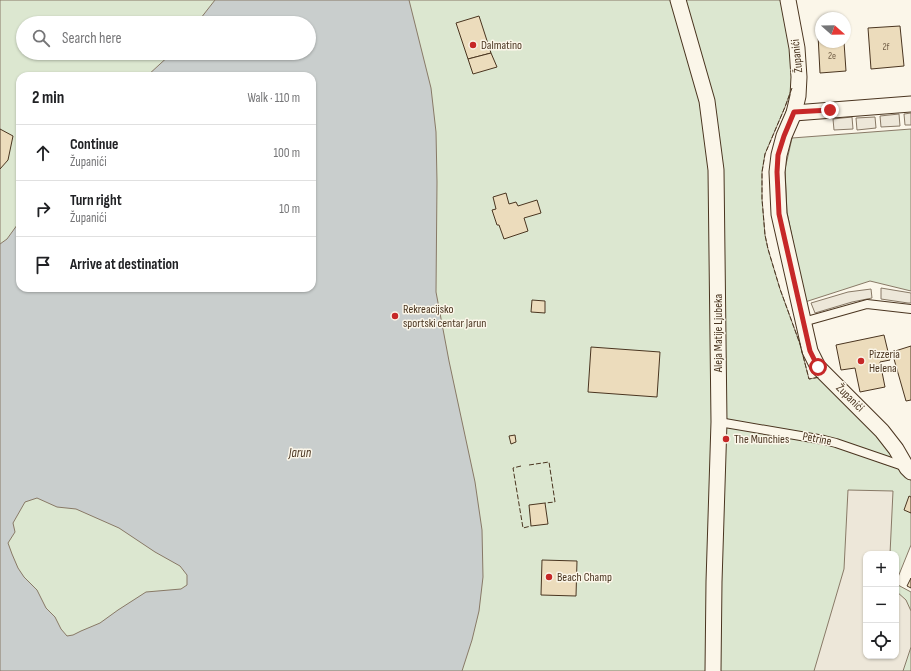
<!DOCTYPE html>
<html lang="en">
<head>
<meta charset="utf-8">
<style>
	:root { --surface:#fff; --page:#f2f2f2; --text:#202124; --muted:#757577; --line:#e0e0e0 }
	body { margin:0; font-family:"Sofia Sans Condensed",sans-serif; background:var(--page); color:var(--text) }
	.controls { position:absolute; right:12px; bottom:12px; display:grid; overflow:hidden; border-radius:8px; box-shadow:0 1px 3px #0004 }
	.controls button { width:36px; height:36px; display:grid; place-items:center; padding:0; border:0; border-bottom:1px solid var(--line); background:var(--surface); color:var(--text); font:20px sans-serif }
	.compass { position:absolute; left:815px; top:12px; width:36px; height:36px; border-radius:50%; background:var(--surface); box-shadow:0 1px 3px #0004; rotate:110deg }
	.stop { position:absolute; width:12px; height:12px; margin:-9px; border:3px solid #c62828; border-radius:50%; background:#fff }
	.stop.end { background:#c62828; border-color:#fff; box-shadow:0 1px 4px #0008 }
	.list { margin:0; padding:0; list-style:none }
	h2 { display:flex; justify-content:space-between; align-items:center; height:52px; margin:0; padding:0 16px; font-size:17px }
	h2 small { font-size:13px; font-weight:400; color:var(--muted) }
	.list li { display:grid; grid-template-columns:26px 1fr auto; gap:12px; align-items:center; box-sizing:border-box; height:56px; padding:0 16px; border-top:1px solid var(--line) }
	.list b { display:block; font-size:15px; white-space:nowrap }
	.list p { margin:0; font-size:13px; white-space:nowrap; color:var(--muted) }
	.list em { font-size:13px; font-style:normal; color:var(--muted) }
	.icon { flex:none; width:22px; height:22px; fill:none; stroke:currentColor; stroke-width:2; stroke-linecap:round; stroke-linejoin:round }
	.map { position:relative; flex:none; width:911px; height:671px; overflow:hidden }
	.search { position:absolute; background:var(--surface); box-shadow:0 1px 3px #0004; left:16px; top:16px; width:300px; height:44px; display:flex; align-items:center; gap:10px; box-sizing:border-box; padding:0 14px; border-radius:22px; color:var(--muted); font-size:15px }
	.panel { position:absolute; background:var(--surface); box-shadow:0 1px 3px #0004; left:16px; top:72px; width:300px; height:220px; border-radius:12px }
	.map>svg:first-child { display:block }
	.green { fill:#dce7d0; stroke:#887966; fill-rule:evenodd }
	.parking { fill:#ede7d9; stroke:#887966 }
	.water { fill:#c9cecd; stroke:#887966; fill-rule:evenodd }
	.building { fill:#ecdcbc; stroke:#4a3520 }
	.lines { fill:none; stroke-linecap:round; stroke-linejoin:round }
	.service-casing { stroke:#4a3520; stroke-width:10 }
	.minor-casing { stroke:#4a3520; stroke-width:17 }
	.service { stroke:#fbf6e9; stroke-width:8 }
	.minor { stroke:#fbf6e9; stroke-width:15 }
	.fence { stroke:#4a3520; stroke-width:1; stroke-dasharray:5 2; stroke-linecap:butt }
	.route { stroke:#c62828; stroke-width:5 }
	.poi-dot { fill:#c62828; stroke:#fbf6e9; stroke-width:1.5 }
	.labels { text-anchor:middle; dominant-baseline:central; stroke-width:3; stroke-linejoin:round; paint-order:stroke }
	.number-label { font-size:10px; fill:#725f47 }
	.poi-label { font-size:12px; fill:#4a3520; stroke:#fbf6e9; text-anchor:start }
	.street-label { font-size:12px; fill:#4a3520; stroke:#fbf6e9 }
	.water-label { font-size:13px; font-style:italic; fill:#4a3520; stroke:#fbf6e9 }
</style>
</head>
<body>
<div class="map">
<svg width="911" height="671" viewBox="0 0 911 671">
	<rect width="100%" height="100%" fill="#fbf6e9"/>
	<g class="green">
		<path d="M0,0H782L795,79L785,107L765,154L762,172V199L765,235L768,249L780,289L800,344L809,379L820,377L886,445L911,479V545L896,582V554H866V656H896V584L911,592V671H0ZM23,23H309V53H23ZM20,76H312V288H20Z"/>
		<polygon points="911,129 911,291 870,281 805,302 787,212 785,169 792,138"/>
	</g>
	<g class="parking">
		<polygon points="911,113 911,125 905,125 904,114"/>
		<polygon points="899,114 900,126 881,127 880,116"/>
		<polygon points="852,117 853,129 834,130 833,119"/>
		<polygon points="875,117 876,128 857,130 856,118"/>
		<polygon points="881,288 911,293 911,303 908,303 881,299"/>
		<polygon points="871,289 872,298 852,302 815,313 811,303 848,292"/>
		<polygon points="848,490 893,491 890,554 866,554 866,656 896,656 896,591 906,600 911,611 911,647 903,671 814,671 844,569"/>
	</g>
	<path class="water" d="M215,0H409L431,88L436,132L437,182L436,292L449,361L475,482L482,530L483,577L479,611L472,640L462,671H0V244L7,239L20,221V288H312V76H147L172,53H309V23H197ZM37,498L57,507L76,509L119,528L155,552L180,566L187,575V585L181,589L146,592L118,610L100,623L81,631L73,635L67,636L61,629L55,617L46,608L37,590L24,577L18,568L12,554L8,543L15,532L13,523L25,502Z"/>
	<g class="building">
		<polygon points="479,16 491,53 468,59 456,23"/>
		<polygon points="900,26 904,66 871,69 868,28"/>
		<polygon points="818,35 821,35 821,42 844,42 846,71 820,73"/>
		<polygon points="491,53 497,67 473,74 468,59"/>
		<polygon points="0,129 13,136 8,160 0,169"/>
		<polygon points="506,193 509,204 516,202 518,206 537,200 541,213 524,218 528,231 504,239 499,225 497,225 492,210 496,209 493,197"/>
		<polygon points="532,300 545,301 545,313 531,312"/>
		<polygon points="884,335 890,360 880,362 885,387 860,392 855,368 841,370 836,345"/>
		<polygon points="911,346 911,400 906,401 892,352"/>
		<polygon points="591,347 660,352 657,397 588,392"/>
		<polygon points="515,435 516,442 511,444 509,436"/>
		<polygon points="909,496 911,497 911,513 904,510"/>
		<polygon points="545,503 548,524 531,526 529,505"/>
		<polygon points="542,560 577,561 576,596 541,595"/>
		<polygon points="911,578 911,588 907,586"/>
	</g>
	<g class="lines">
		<g class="service-casing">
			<g id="service">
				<polyline points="803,322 867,304 911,309"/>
				<polyline points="719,422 824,440 836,443 906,467"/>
			</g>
		</g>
		<g class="minor-casing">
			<g id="minor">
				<polyline points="678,0 707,101 716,170 719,422 714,582 713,671"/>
				<polyline points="788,0 797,48 799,77 798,96 794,113 784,136 779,155 777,172 779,214 810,351 818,367 882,431 896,449 907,468 911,472"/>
				<polyline points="794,113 911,104"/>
			</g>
		</g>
		<use href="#service" class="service"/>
		<use href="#minor" class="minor"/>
		<g class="fence">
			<polyline points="792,88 785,107 765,154 762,172 762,199 765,235 768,249 780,289 800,344 809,379 820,377"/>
			<polyline points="529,465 549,462 555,502 545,503"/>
			<polyline points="521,466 513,468 523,528 531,526"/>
		</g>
	</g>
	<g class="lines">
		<polyline class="route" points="818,367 810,351 779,214 777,172 778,155 784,136 794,112 830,110"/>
	</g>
	<g class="poi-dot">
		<circle cx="473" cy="45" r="4"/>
		<circle cx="395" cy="316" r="4"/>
		<circle cx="861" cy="361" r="4"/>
		<circle cx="726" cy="439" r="4"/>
		<circle cx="549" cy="577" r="4"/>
	</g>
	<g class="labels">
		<g class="number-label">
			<text x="886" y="47">2f</text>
			<text x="832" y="56">2e</text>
		</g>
		<g class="poi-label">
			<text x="481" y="45">Dalmatino</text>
			<text x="403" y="309">Rekreacijsko<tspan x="403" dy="14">sportski centar Jarun</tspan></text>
			<text x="869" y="354">Pizzeria<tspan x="869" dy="14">Helena</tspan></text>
			<text x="734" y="439">The Munchies</text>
			<text x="557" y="577">Beach Champ</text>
		</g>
		<g class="street-label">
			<text transform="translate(797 56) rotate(-96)">Županići</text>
			<text transform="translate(718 333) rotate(-90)">Aleja Matije Ljubeka</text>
			<text transform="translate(850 398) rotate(45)">Županići</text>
			<text transform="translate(817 439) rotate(11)">Petrine</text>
		</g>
		<g class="water-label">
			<text x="300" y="453">Jarun</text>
		</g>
	</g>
</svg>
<div class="controls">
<button>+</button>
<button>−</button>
<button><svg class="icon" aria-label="locate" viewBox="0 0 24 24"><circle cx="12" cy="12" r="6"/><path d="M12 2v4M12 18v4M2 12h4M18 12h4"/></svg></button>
</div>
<svg class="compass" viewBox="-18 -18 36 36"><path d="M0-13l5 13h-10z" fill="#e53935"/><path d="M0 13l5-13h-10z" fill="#757577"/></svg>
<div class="stop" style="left:818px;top:367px"></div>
<div class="stop end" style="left:830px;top:110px"></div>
<div class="search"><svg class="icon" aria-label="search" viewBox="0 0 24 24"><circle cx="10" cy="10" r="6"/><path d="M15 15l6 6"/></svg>Search here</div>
<section class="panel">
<h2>2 min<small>Walk · 110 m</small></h2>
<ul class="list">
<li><svg class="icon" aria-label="ahead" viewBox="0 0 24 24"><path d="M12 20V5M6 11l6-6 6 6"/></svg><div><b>Continue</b><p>Županići</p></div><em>100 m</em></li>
<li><svg class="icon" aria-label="right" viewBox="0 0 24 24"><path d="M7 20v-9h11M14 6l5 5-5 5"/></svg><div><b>Turn right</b><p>Županići</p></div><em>10 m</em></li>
<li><svg class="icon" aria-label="arrive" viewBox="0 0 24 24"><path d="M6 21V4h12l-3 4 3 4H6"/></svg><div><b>Arrive at destination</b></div></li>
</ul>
</section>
</div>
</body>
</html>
